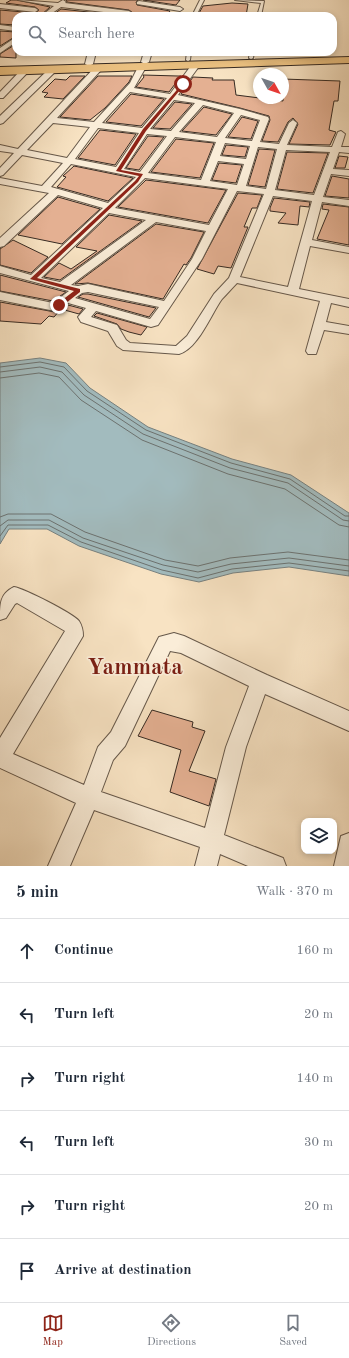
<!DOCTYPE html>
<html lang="en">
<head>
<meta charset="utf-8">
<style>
	:root { --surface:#fff; --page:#f2f2f3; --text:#1f2937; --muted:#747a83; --line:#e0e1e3; --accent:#8f2418 }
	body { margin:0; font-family:"Old Standard TT",serif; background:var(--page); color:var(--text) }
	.controls { position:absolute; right:12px; bottom:12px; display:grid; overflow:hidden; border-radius:8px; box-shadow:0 2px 6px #0003 }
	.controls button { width:36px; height:36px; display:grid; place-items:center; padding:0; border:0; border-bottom:1px solid var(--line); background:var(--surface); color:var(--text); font:20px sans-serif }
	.compass { position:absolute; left:253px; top:68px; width:36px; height:36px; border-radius:50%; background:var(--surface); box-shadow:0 2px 6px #0003; rotate:130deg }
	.stop { position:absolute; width:12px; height:12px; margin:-9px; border:3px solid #8f2418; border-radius:50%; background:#fff }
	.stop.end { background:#8f2418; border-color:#fff; box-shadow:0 1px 4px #0008 }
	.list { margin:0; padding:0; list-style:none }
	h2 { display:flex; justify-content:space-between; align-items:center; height:52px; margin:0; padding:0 16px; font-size:17px }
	h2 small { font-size:13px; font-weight:400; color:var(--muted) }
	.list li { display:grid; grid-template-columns:26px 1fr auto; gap:12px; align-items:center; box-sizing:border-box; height:64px; padding:0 16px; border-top:1px solid var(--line) }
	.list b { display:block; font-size:15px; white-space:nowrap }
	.list em { font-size:13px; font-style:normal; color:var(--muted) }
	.icon { flex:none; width:22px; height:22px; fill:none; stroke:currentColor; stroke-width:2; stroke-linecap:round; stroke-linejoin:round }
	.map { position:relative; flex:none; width:349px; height:866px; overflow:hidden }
	.search { position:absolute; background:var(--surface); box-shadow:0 2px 6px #0003; left:12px; right:12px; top:12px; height:44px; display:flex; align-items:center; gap:10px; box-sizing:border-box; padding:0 14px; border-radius:12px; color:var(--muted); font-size:15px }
	.sheet { height:436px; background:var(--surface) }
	nav { display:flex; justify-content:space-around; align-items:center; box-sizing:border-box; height:56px; border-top:1px solid var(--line); background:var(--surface); font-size:11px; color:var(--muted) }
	nav a { display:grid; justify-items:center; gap:2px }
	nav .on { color:var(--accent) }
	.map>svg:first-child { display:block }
	.water { fill:#a2bbbe; stroke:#778180 }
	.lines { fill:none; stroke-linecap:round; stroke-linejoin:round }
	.shore { stroke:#6c7270; stroke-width:1 }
	.building { fill:#e4b092; stroke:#362a22 }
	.lane-casing { stroke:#66584a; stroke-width:2 }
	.street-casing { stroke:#66584a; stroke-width:2 }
	.highway-casing { stroke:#362a22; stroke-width:2 }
	.lane { fill:#faedd8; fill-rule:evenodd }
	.street { fill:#faedd8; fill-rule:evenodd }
	.highway { fill:#ecc282; fill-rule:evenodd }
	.route { fill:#8f2418 }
	.labels { text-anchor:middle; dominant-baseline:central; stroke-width:3.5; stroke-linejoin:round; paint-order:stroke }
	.near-district-label { font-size:23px; font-weight:bold; fill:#7a1f14; stroke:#faedd8 }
</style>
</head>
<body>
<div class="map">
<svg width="349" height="866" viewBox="0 0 349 866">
	<rect width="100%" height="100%" fill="#f8e3c3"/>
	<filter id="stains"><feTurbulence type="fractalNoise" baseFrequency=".005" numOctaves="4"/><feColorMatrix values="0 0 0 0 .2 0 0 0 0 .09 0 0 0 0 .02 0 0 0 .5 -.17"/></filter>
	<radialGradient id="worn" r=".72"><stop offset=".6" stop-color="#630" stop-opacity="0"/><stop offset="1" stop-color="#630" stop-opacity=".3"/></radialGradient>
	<polygon class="water" points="40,358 66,363 90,388 148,427 232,459 291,475 349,513 349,576 289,567 233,573 199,582 161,574 79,546 47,529 9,529 0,544 0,363"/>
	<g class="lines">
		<g class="shore">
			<polyline points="0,367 40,362 64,367 87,391 146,430 231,463 290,479 345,516 349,516"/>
			<polyline points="0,372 40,367 62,372 84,395 143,434 230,468 288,483 343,520 349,521"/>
			<polyline points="0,378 39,373 59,377 81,400 142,440 228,474 285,489 339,525 349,527"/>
			<polyline points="0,517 8,514 51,514 85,532 165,560 198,566 230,558 288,552 349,560"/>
			<polyline points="0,526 8,520 49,520 83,538 163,565 198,572 231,564 289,558 349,566"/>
			<polyline points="0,536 8,525 48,525 81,542 162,570 198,578 232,569 289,563 349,571"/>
		</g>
	</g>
	<g class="building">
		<polygon points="11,0 17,0 50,7 40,16 16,16 16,25 0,24 0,10 35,13 39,10 35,7 6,3"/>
		<polygon points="66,0 138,0 136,2 137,5 170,11 166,16 130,16 133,13 129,10 67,2"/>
		<polygon points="143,0 180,0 176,5"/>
		<polygon points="232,3 248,4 246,16 198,15 203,6"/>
		<polygon points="61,9 125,16 51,16"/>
		<polygon points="0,31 16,32 16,36 0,46"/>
		<polygon points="16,44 16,58 0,57 0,54"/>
		<polygon points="143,75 178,76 181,76 169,92 136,87 144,77"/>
		<polygon points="70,76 85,76 63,99 44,97 48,93 42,92 55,79 66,80"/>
		<polygon points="98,76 132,76 129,82 105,108 90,120 60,117"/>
		<polygon points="193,77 213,78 212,80 234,80 236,95 283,101 283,79 340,81 338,101 334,101 329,130 336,132 330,145 289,144 298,124 293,118 288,122 278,142 262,141 270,120 269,116 240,108 181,94"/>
		<polygon points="131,94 164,99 141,126 106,122"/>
		<polygon points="175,102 192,104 170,129 153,128"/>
		<polygon points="204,107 232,114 216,135 182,131"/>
		<polygon points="242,117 258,121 251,139 228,137"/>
		<polygon points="100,130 136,134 115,165 78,158"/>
		<polygon points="148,136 164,137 139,170 126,168"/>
		<polygon points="176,139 214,143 200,178 151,172"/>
		<polygon points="226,145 248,147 245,157 222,155"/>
		<polygon points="259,149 275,150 265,187 248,185"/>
		<polygon points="287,152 328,153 313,193 277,189"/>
		<polygon points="339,156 348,157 345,168 335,168"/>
		<polygon points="219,163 242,165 236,183 212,180"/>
		<polygon points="74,166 133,178 108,201 57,187 66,177 63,176"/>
		<polygon points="332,176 349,179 349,198 325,196"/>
		<polygon points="146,180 226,190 208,223 118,207"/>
		<polygon points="238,193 262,195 257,208 252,208 244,227 248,227 231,268 218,266 214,274 197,269"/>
		<polygon points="58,197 100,209 62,244 18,235"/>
		<polygon points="274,198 310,202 309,207 300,206 298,225 278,223 286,213 270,211 270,208"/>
		<polygon points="323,204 349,207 349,245 317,239 329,210 322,209"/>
		<polygon points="109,215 142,221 60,280 44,277 59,263 71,269 97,251 76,247"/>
		<polygon points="156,224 204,232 191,258 186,265 184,264 163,299 88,283 75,284"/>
		<polygon points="13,240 48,257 31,273 0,265 0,249"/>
		<polygon points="0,275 66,292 53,301 0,291"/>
		<polygon points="83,294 88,294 156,308 149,317 78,297"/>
		<polygon points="0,302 55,312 60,310 54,317 49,316 41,324 0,321"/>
		<polygon points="68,305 83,309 79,314 61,309"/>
		<polygon points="97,313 147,327 141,335 129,332 121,329 117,324 94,316"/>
		<polygon points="152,710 193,722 192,727 205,731 189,771 216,779 209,806 170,792 181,750 138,736"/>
	</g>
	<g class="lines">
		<g class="lane-casing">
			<g id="lane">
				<polygon points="200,0 204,0 196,16 192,16"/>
				<polygon points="235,0 264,1 261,16 257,16 261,3"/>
				<polygon points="187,52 191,52 190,60 188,61 186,60"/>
				<polygon points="250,52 254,52 253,58 251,59 249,58"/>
			</g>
		</g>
		<g class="street-casing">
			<g id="street">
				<polygon points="18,0 58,3 63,0 66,2 65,3 129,11 132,13 129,15 61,7 48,16 41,16 54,6"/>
				<polygon points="139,1 180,7 183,9 180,11 137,4 137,2"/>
				<polygon points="0,4 35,8 38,10 35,12 0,8"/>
				<polygon points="0,25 16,27 16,31 0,29"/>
				<polygon points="16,37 16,42 0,53 0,48"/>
				<polygon points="88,52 96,52 93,64 89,66 85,64"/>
				<polygon points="144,52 152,52 149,62 145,64 141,62"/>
				<path d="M193,63L200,65L178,95L240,109L268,117L269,119L260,142L279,144L289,123L293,120L297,123L287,145L332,147L338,132L341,131L345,134L341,147H349V153L339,152L333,169L349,170V176L331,174L323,197L349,200V206L322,202L312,240L349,247V253L310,246L299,289L349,299V307L331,303L326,322L349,326V334L324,330L316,354H308L306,351L320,301L237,283C232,288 227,294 222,299C211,314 198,349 179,354L123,350L117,346L108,331L81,322L78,317L86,308L68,303L55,311L0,300V292L53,303L69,291L0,273V266L31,275L103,208L58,195L4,246L0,247V238L49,193L0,184V178L42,186L63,163L22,155L3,175L0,176V168L14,153L0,151V145L18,149L96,66L103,68L57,118L94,122L130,83L138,67L142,65L146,67L134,88L170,94ZM130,92L167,98L142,128L102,123ZM174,100L195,103L171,131L150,129ZM203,105L234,113L217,137L179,132ZM241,115L260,120L252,141L225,138ZM53,123L90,127L67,158L27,150ZM98,128L139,133L116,167L75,159ZM147,134L167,136L140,172L124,169ZM175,137L216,142L201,180L148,173ZM225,143L250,146L246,159L220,156ZM258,147L277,149L266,189L246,186ZM286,150L330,152L314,195L275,190ZM218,161L244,164L237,185L210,181ZM71,164L136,177L108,203L51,187ZM145,178L228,189L209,225L115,208ZM237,191L264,194L229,278L214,294L187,336L176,346L130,343L126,340L117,325L91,317L96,311L151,327L158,325L202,259ZM273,196L312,201L288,287L240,277ZM109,213L146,220L60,282L41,278ZM156,222L206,231L192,259L164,301L88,284L78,286L71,285ZM88,292L159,307L150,319L75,298L82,293Z"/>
				<polygon points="23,68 30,70 3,98 0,98 0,92"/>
				<polygon points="50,68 57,70 3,123 0,124 0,116"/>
				<path d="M14,587C25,589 72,613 79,621C82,626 83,630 83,636L13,754L84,785L98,747L111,732L159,637L174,633L184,636L267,675L349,711V731L265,694L246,747L224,835L283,858L286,866H248L220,854L217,866H195L200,847L94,810L70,866H48L76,803L0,768V738L65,631L17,603L15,604L6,618L0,620C0,603 0,594 14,587ZM170,651L181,653L249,686L226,747L205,828L101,792L113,760L125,746Z"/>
				<polygon points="349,833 349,866 334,866 341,836"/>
			</g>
		</g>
		<g class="highway-casing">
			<polygon id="highway" points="349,57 349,63 0,75 0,67"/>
		</g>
		<use href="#lane" class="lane"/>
		<use href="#street" class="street"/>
		<use href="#highway" class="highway"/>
	</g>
	<polygon class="route" points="182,84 185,84 146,131 121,170 143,174 138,182 37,278 80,289 80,292 61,307 57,307 57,304 74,291 30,279 135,181 139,176 116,171 143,129"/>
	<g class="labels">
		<g class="near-district-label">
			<text x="135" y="667">Yammata</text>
		</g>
	</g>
	<rect width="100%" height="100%" filter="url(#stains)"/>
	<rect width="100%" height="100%" fill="url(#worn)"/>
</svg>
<div class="controls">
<button><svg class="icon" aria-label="layers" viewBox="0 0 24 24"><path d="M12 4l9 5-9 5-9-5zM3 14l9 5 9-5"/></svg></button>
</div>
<svg class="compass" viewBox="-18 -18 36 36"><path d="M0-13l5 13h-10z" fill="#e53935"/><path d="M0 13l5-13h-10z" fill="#747a83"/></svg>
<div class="stop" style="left:183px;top:84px"></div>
<div class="stop end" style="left:59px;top:305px"></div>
<div class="search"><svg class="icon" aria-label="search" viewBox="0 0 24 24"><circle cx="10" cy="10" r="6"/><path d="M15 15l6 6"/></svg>Search here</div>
</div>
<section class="sheet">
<h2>5 min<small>Walk · 370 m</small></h2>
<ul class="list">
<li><svg class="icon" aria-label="ahead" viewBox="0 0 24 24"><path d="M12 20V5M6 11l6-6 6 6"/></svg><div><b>Continue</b></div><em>160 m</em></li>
<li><svg class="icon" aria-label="left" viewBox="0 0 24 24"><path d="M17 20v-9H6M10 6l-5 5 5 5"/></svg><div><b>Turn left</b></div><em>20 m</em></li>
<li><svg class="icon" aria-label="right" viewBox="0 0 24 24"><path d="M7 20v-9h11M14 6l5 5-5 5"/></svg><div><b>Turn right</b></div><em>140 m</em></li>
<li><svg class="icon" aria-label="left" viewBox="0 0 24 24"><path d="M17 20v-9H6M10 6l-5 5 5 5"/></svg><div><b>Turn left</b></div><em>30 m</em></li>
<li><svg class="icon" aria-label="right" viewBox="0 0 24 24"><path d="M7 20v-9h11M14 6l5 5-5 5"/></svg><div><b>Turn right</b></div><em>20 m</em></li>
<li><svg class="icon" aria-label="arrive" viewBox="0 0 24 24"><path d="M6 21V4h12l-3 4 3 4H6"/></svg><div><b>Arrive at destination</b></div></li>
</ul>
</section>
<nav>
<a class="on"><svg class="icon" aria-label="map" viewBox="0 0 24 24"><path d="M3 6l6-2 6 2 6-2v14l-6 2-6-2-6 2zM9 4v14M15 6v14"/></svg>Map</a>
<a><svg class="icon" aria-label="directions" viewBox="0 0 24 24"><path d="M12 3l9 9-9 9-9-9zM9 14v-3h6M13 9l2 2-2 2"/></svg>Directions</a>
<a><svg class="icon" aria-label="saved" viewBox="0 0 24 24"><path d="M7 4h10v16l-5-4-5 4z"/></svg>Saved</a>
</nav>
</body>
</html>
